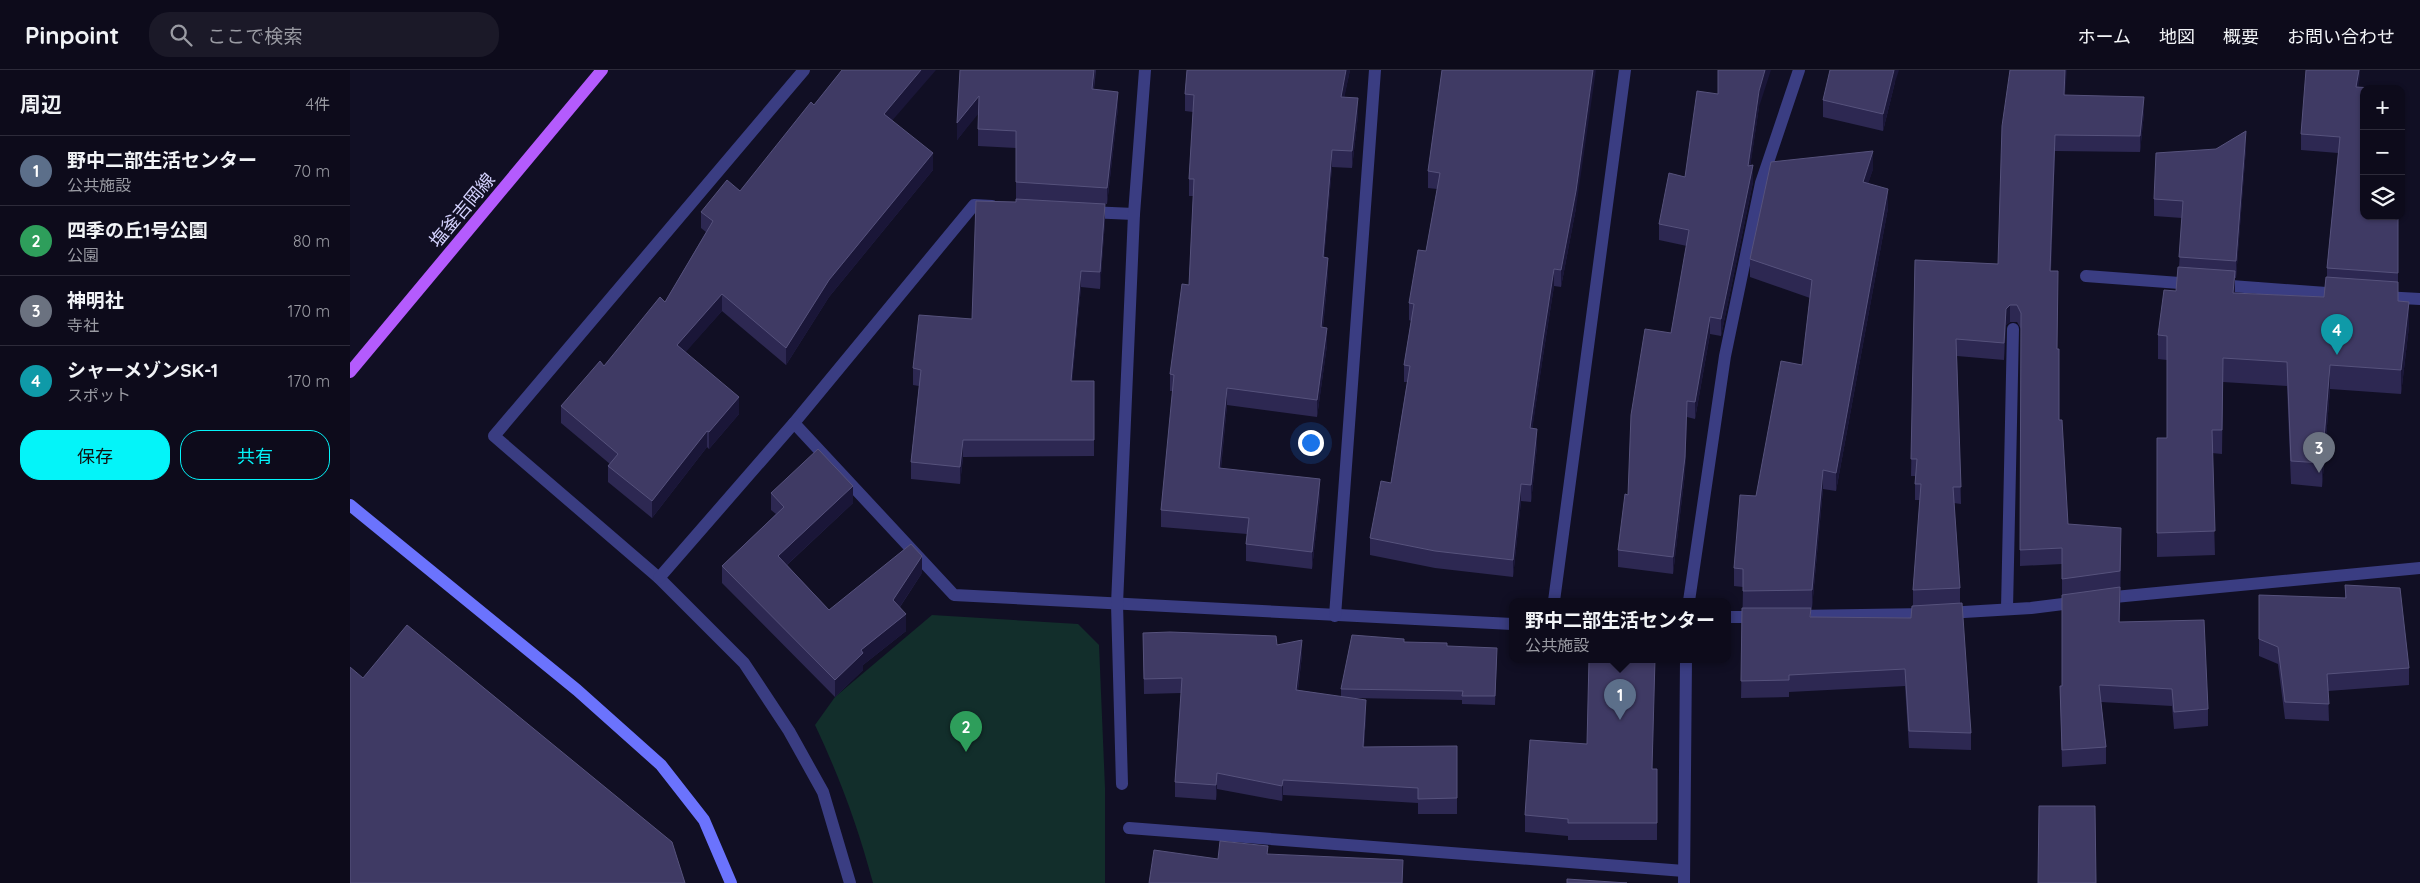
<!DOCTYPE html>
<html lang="ja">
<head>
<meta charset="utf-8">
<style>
	:root { --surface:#0d0b1b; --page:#1b1928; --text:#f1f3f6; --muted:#9a9ba3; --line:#2d2b3a; --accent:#04f4f9 }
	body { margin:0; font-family:Quicksand,"Noto Sans JP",sans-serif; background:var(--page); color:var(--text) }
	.controls { position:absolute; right:15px; top:15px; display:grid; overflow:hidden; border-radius:10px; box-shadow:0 1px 4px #0004 }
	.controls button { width:45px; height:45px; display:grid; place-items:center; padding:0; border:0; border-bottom:1px solid var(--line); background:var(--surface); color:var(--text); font:25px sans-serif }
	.you { position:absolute; left:960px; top:372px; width:18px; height:18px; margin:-12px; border:4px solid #fff; border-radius:50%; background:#1a73e8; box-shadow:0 0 0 8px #1a73e833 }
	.badge { display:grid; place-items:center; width:32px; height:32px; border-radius:50%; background:var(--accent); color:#fff; font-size:16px; font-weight:700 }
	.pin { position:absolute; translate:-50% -41px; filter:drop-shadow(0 1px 2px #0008) }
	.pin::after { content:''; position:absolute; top:26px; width:18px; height:15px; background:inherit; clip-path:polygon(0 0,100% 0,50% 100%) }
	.popup { position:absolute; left:1159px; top:528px; width:222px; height:65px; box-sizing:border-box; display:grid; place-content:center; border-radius:10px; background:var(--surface); filter:drop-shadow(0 1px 4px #0005); font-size:16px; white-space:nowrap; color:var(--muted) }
	.popup b { font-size:19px; color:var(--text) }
	.popup::after { content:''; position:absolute; left:50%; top:100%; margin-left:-10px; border:10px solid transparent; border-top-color:var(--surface) }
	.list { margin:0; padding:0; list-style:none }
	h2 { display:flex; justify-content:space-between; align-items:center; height:65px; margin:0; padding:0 20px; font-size:21px }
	h2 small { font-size:16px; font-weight:400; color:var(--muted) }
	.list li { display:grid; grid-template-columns:32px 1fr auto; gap:15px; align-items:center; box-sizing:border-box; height:70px; padding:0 20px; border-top:1px solid var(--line) }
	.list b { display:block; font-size:19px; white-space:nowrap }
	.list p { margin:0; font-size:16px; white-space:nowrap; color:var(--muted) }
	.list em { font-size:16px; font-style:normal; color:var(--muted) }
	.actions { display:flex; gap:10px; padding:15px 20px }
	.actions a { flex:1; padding:11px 0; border:1px solid var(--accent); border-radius:20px; text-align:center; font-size:18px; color:var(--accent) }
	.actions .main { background:var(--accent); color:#111 }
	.icon { flex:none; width:28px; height:28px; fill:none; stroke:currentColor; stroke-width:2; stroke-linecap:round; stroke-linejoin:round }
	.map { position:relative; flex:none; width:2070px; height:813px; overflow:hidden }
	header { display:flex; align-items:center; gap:30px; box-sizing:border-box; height:70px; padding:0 25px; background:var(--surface); border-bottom:1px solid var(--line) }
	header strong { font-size:24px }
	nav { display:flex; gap:28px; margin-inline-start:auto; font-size:18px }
	.search { width:350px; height:45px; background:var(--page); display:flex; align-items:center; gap:12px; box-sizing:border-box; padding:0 18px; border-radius:20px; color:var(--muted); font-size:19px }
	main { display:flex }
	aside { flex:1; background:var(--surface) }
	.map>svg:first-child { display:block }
	.green { fill:#122e2b }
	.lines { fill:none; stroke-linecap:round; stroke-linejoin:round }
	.street { stroke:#3a3d82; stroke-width:12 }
	.secondary { stroke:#6b73fd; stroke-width:12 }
	.primary { stroke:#b45bfd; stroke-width:12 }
	.wall { fill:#2d2852 }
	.shaded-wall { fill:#1a1638 }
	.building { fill:#3f3a64; stroke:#56527c }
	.labels { text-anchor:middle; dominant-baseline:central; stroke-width:4; stroke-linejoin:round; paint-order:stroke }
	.street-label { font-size:18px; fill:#d4d2fe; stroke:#110f24 }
</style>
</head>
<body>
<header>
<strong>Pinpoint</strong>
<div class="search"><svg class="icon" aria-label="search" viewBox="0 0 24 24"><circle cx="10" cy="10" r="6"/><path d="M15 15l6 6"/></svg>ここで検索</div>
<nav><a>ホーム</a><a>地図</a><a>概要</a><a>お問い合わせ</a></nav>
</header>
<main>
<aside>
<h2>周辺<small>4件</small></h2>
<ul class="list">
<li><span class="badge" style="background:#5c6f8a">1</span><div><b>野中二部生活センター</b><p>公共施設</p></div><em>70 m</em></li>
<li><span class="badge" style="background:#2e9e5b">2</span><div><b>四季の丘1号公園</b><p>公園</p></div><em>80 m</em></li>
<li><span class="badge" style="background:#6b7280">3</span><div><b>神明社</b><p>寺社</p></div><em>170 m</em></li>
<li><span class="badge" style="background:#0f9aa8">4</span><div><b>シャーメゾンSK-1</b><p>スポット</p></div><em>170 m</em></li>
</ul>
<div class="actions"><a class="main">保存</a><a>共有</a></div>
</aside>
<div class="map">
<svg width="2070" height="813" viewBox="0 0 2070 813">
	<rect width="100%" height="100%" fill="#110f24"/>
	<path class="green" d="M582,545L728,554L749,575L755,718V813H523C508,757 490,708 465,655L485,627Z"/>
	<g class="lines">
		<g class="street">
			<polyline points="454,0 144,366 309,508 394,593 439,661 473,722 500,813"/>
			<polyline points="739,142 784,144"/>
			<polyline points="1736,206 1843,214"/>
			<polyline points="1868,215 1990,224"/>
			<polyline points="2033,227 2070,229"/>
			<polyline points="444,353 624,135 642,136"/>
			<polyline points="309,508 444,353 604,525 1162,554"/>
			<polyline points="1754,528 2070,498"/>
			<polyline points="1204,531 1275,0"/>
			<polyline points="1339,531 1375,286 1411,113 1449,0"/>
			<polyline points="1657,539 1663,259"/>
			<polyline points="1597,543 1681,538 1729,532"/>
			<polyline points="985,546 1025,0"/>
			<polyline points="1445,546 1577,544"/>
			<polyline points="1378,547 1407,547"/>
			<polyline points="772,714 767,534 784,144 795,0"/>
			<polyline points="779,758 1334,801"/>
			<polyline points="1334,813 1336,589"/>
		</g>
		<polyline class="secondary" points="0,435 227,620 311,695 354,750 381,813"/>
		<polyline class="primary" points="0,302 252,0"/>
	</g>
	<g class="wall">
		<polygon points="610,0 746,0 744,19 768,38 757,134 755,134 755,151 750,219 731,217 722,311 744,311 744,386 613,387 610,414 561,409 561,392 569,316 563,315 563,298 622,249 666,132 666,78 628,76 628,43 607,70"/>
		<polygon points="837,0 1000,0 994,27 1008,45 1002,98 982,97 974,187 978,205 973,257 977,275 967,347 877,335 871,398 970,426 962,499 896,491 896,474 897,464 811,457 811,440 823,321 820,321 820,304 839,215 843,126 839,126 839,109 843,42 835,41 835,24"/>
		<polygon points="1092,0 1226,138 1211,217 1204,216 1193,286 1182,359 1187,376 1181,432 1171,431 1163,507 1085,498 1020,485 1020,468 1041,413 1057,312 1054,312 1054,295 1061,251 1059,250 1059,233 1076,181 1087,119 1078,118 1078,101"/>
		<polygon points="2010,0 2008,17 2048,146 2048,231 2059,256 2051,324 1980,319 1972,417 1941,414 1937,316 1873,312 1872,384 1862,383 1865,485 1807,487 1807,368 1817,368 1817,290 1808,289 1808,265 1826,221 1829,197 1832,148 1804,146 1804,129 1896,78 1886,208 1885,208 1885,223 1974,227 1977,207 1977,198 1988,83 1951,80 1951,64"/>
		<polygon points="1545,12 1533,61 1473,47 1473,30"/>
		<polygon points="1715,25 1794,43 1790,82 1705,81 1701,201 1707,279 1709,350 1718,454 1771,475 1770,552 1858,639 1858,656 1824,659 1822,636 1751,632 1756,677 1756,694 1712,697 1710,616 1712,616 1712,494 1670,496 1671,259 1667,252 1660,252 1656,255 1654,290 1607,286 1611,434 1604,433 1610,518 1610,533 1621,663 1621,680 1559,678 1555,616 1439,622 1439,627 1391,628 1393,517 1384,516 1384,498 1406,426 1452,295 1460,228 1400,207 1400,189 1523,99 1518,113 1538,138 1486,421 1473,419 1462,538 1461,538 1461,547 1561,548 1563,536 1563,520 1570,430 1565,430 1565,406 1561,406 1565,190 1648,194"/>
		<polygon points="464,35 542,50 583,100 479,227 436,295 372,241 335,282 389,344 359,379 357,377 302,448 258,412 258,396 260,394 211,353 211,336 254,296 315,232 356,162 351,158 351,142 390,121"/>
		<polygon points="1409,37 1400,96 1403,112 1371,266 1360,264 1345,349 1337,347 1335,403 1323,504 1268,497 1268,480 1278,425 1321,263 1337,176 1309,170 1309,154 1335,107"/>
		<polygon points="421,423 503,433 437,495 479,540 572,503 550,537 556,561 513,595 513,600 485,627 372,513 372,496 426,444 421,440"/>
		<polygon points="1995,515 2059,598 2059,615 1978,621 1979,651 1935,649 1928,594 1909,586 1909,525 1995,528"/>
		<polygon points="793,563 927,575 952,585 948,620 991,627 991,619 1054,572 1097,576 1147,587 1145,635 1112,634 1112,630 1003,628 1016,646 1014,677 1107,676 1107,744 1068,744 1068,733 933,725 932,731 867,719 866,730 825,727 825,712 831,623 794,624"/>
		<polygon points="1303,699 1307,699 1307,770 1218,770 1218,766 1175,762 1175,745"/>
	</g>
	<g class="shaded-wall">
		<polygon points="571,0 586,0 534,60 534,44"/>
		<polygon points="744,0 745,0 742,36 742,19"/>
		<polygon points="996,0 1000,0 991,44 991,27"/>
		<polygon points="1243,0 1246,0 1226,138 1211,217 1211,200"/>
		<polygon points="1415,0 1421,0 1409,37 1398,112 1398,96 1409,21"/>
		<polygon points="1544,0 1549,0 1545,12 1533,61 1533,44"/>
		<polygon points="1715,0 1717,0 1714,41 1714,25"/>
		<polygon points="2009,0 2010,0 2010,7 2006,33 2006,17"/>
		<polygon points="768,22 768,38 757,134 757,118"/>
		<polygon points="629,26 629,43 607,70 607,53"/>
		<polygon points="1794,27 1794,43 1790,82 1790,66"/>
		<polygon points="1008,28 1008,45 1002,98 1002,81"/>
		<polygon points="1896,61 1896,78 1886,208 1886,191"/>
		<polygon points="1705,65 1705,81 1700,217 1700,201"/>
		<polygon points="982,80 982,97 973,204 973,187"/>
		<polygon points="1523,81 1523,99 1513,130 1513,112"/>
		<polygon points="583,83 583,100 479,227 436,295 436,278 479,210"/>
		<polygon points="1403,95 1403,112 1371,266 1371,249"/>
		<polygon points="1538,119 1538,138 1486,421 1486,403"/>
		<polygon points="755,134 755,151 750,219 750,202"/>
		<polygon points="978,188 978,205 971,274 971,257"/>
		<polygon points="1204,199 1204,216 1193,286 1180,375 1180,358 1193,269"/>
		<polygon points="731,201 731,217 721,327 721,311"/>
		<polygon points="1885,201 1885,224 1883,223"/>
		<polygon points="372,224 372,241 327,292 327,275"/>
		<polygon points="2059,232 2059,256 2051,324 2051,300"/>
		<polygon points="1660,235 1660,252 1656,255 1654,290 1656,239"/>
		<polygon points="1360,247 1360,264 1345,349 1345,332"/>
		<polygon points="977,258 977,275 967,347 967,330"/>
		<polygon points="1980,295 1980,319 1972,417 1972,393"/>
		<polygon points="877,318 877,335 869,415 869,398"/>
		<polygon points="389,327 389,344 359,379 359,362"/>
		<polygon points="1337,331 1335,403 1323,504 1323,487"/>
		<polygon points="1187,359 1187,376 1181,432 1181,415"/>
		<polygon points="357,361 357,377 302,448 302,431"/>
		<polygon points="613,370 613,387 610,414 610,397"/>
		<polygon points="1473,400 1473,419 1462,538 1462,520"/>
		<polygon points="970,409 970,426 962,499 962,482"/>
		<polygon points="1171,414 1171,431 1163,507 1163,490"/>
		<polygon points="503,416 503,433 428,503 428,486"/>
		<polygon points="572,486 572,503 543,547 543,530"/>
		<polygon points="556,544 556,561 513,595 513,600 485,627 485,610 511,580"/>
		<polygon points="952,570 952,585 946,635 946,620"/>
		<polygon points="1305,589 1305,598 1302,716 1302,699"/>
		<polygon points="1016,630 1016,646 1013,692 1013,677"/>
		<polygon points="867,703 867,719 866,730 866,715"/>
		<polygon points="933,710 933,725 932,731 932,716"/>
		<polygon points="1053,790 1053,813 1052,813"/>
	</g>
	<g class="building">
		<polygon points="492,0 571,0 534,44 583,83 479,210 436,278 372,224 327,275 389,327 359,362 357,361 302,431 258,396 268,384 211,336 250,291 254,296 310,227 315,232 363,151 351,142 377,110 390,121 461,32 464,35"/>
		<polygon points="610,0 744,0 742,19 768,22 757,118 666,112 666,61 628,59 629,26 607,53"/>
		<polygon points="837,0 996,0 991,27 1008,28 1002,81 982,80 973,187 978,188 971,257 977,258 967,330 877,318 869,398 970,409 962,482 896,474 899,448 811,440 824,305 820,304 832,214 839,215 844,109 839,109 844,25 835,24"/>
		<polygon points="1092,0 1243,0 1226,121 1211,200 1204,199 1193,269 1180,358 1187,359 1181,415 1171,414 1163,490 1085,481 1020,468 1031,411 1041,413 1060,296 1054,295 1064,234 1059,233 1068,180 1076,181 1090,103 1078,101"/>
		<polygon points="1368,0 1415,0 1409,21 1398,96 1403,95 1371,249 1360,247 1345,332 1337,331 1335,387 1323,487 1268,480 1275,424 1278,425 1281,345 1295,259 1321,263 1339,160 1309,154 1319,103 1335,107 1347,21 1368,24"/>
		<polygon points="1480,0 1544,0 1533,44 1473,30"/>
		<polygon points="1660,0 1715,0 1714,25 1794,27 1790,66 1705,65 1700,201 1708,201 1707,279 1709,279 1709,350 1712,350 1718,454 1771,458 1770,501 1712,509 1712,478 1670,480 1671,243 1667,235 1660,235 1656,239 1654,273 1606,269 1611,417 1603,417 1610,518 1563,520 1571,414 1565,414 1567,389 1561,389 1565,190 1648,194 1652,56"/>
		<polygon points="1956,0 2009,0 2006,17 2039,19 2014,19 2014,146 2048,146 2048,203 1977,198 1990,67 1951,64"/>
		<polygon points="1896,61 1886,191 1829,187 1833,131 1804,129 1806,83 1866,79"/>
		<polygon points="1523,81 1513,112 1538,119 1486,403 1473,400 1462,520 1393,521 1393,499 1384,498 1390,425 1406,426 1431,291 1452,295 1462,210 1400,189 1421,92"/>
		<polygon points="666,129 755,134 750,202 731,201 721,311 744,311 744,370 613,370 610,397 561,392 571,300 563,298 569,245 622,249 626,131 666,132"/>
		<polygon points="1828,197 1885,201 1883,223 1974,227 1976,207 2048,212 2048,231 2059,232 2051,300 1980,295 1972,393 1941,391 1937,292 1873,288 1872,360 1862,360 1865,461 1807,463 1807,368 1817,368 1817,266 1808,265 1814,220 1826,221"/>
		<polygon points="468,379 503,416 428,486 479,540 561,474 572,486 543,530 556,544 511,580 513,583 485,610 372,496 434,437 421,423"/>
		<polygon points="1995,515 2050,518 2059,598 1977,604 1979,634 1935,632 1928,577 1909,569 1909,525 1996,528"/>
		<polygon points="1770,517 1769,552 1854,550 1858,639 1824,642 1822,619 1749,615 1756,677 1712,680 1710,616 1712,616 1712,525"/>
		<polygon points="1612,533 1621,663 1559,661 1555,599 1439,605 1439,610 1391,611 1392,538 1461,538 1460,547 1561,548 1562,536"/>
		<polygon points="57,555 322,772 335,813 0,813 0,597 13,608"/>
		<polygon points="820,562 926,566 927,575 952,570 946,620 1016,630 1013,677 1107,676 1107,728 1068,729 1068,718 933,710 932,716 867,703 866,715 825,712 832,608 794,609 793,563"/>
		<polygon points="1002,565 1054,569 1054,572 1097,573 1097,576 1147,578 1145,626 1112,626 1113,621 991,619"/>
		<polygon points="1239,589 1305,589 1302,699 1307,699 1307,753 1218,753 1218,749 1175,745 1180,670 1237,674"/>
		<polygon points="1689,736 1745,736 1746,813 1688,813"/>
		<polygon points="870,771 918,776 917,784 1053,790 1052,813 799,813 804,780 868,789"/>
		<polygon points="1217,809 1277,813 1217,813"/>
	</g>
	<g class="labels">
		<g class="street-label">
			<text transform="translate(112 140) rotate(-50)">塩釜吉岡線</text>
		</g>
	</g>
</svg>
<div class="controls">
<button>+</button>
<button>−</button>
<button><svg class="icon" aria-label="layers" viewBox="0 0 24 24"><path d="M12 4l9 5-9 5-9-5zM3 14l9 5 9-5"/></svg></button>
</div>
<div class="you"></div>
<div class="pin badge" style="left:1270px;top:650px;background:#5c6f8a">1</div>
<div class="popup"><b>野中二部生活センター</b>公共施設</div>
<div class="pin badge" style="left:616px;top:682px;background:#2e9e5b">2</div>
<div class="pin badge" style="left:1969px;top:403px;background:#6b7280">3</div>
<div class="pin badge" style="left:1987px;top:285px;background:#0f9aa8">4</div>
</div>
</main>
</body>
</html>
